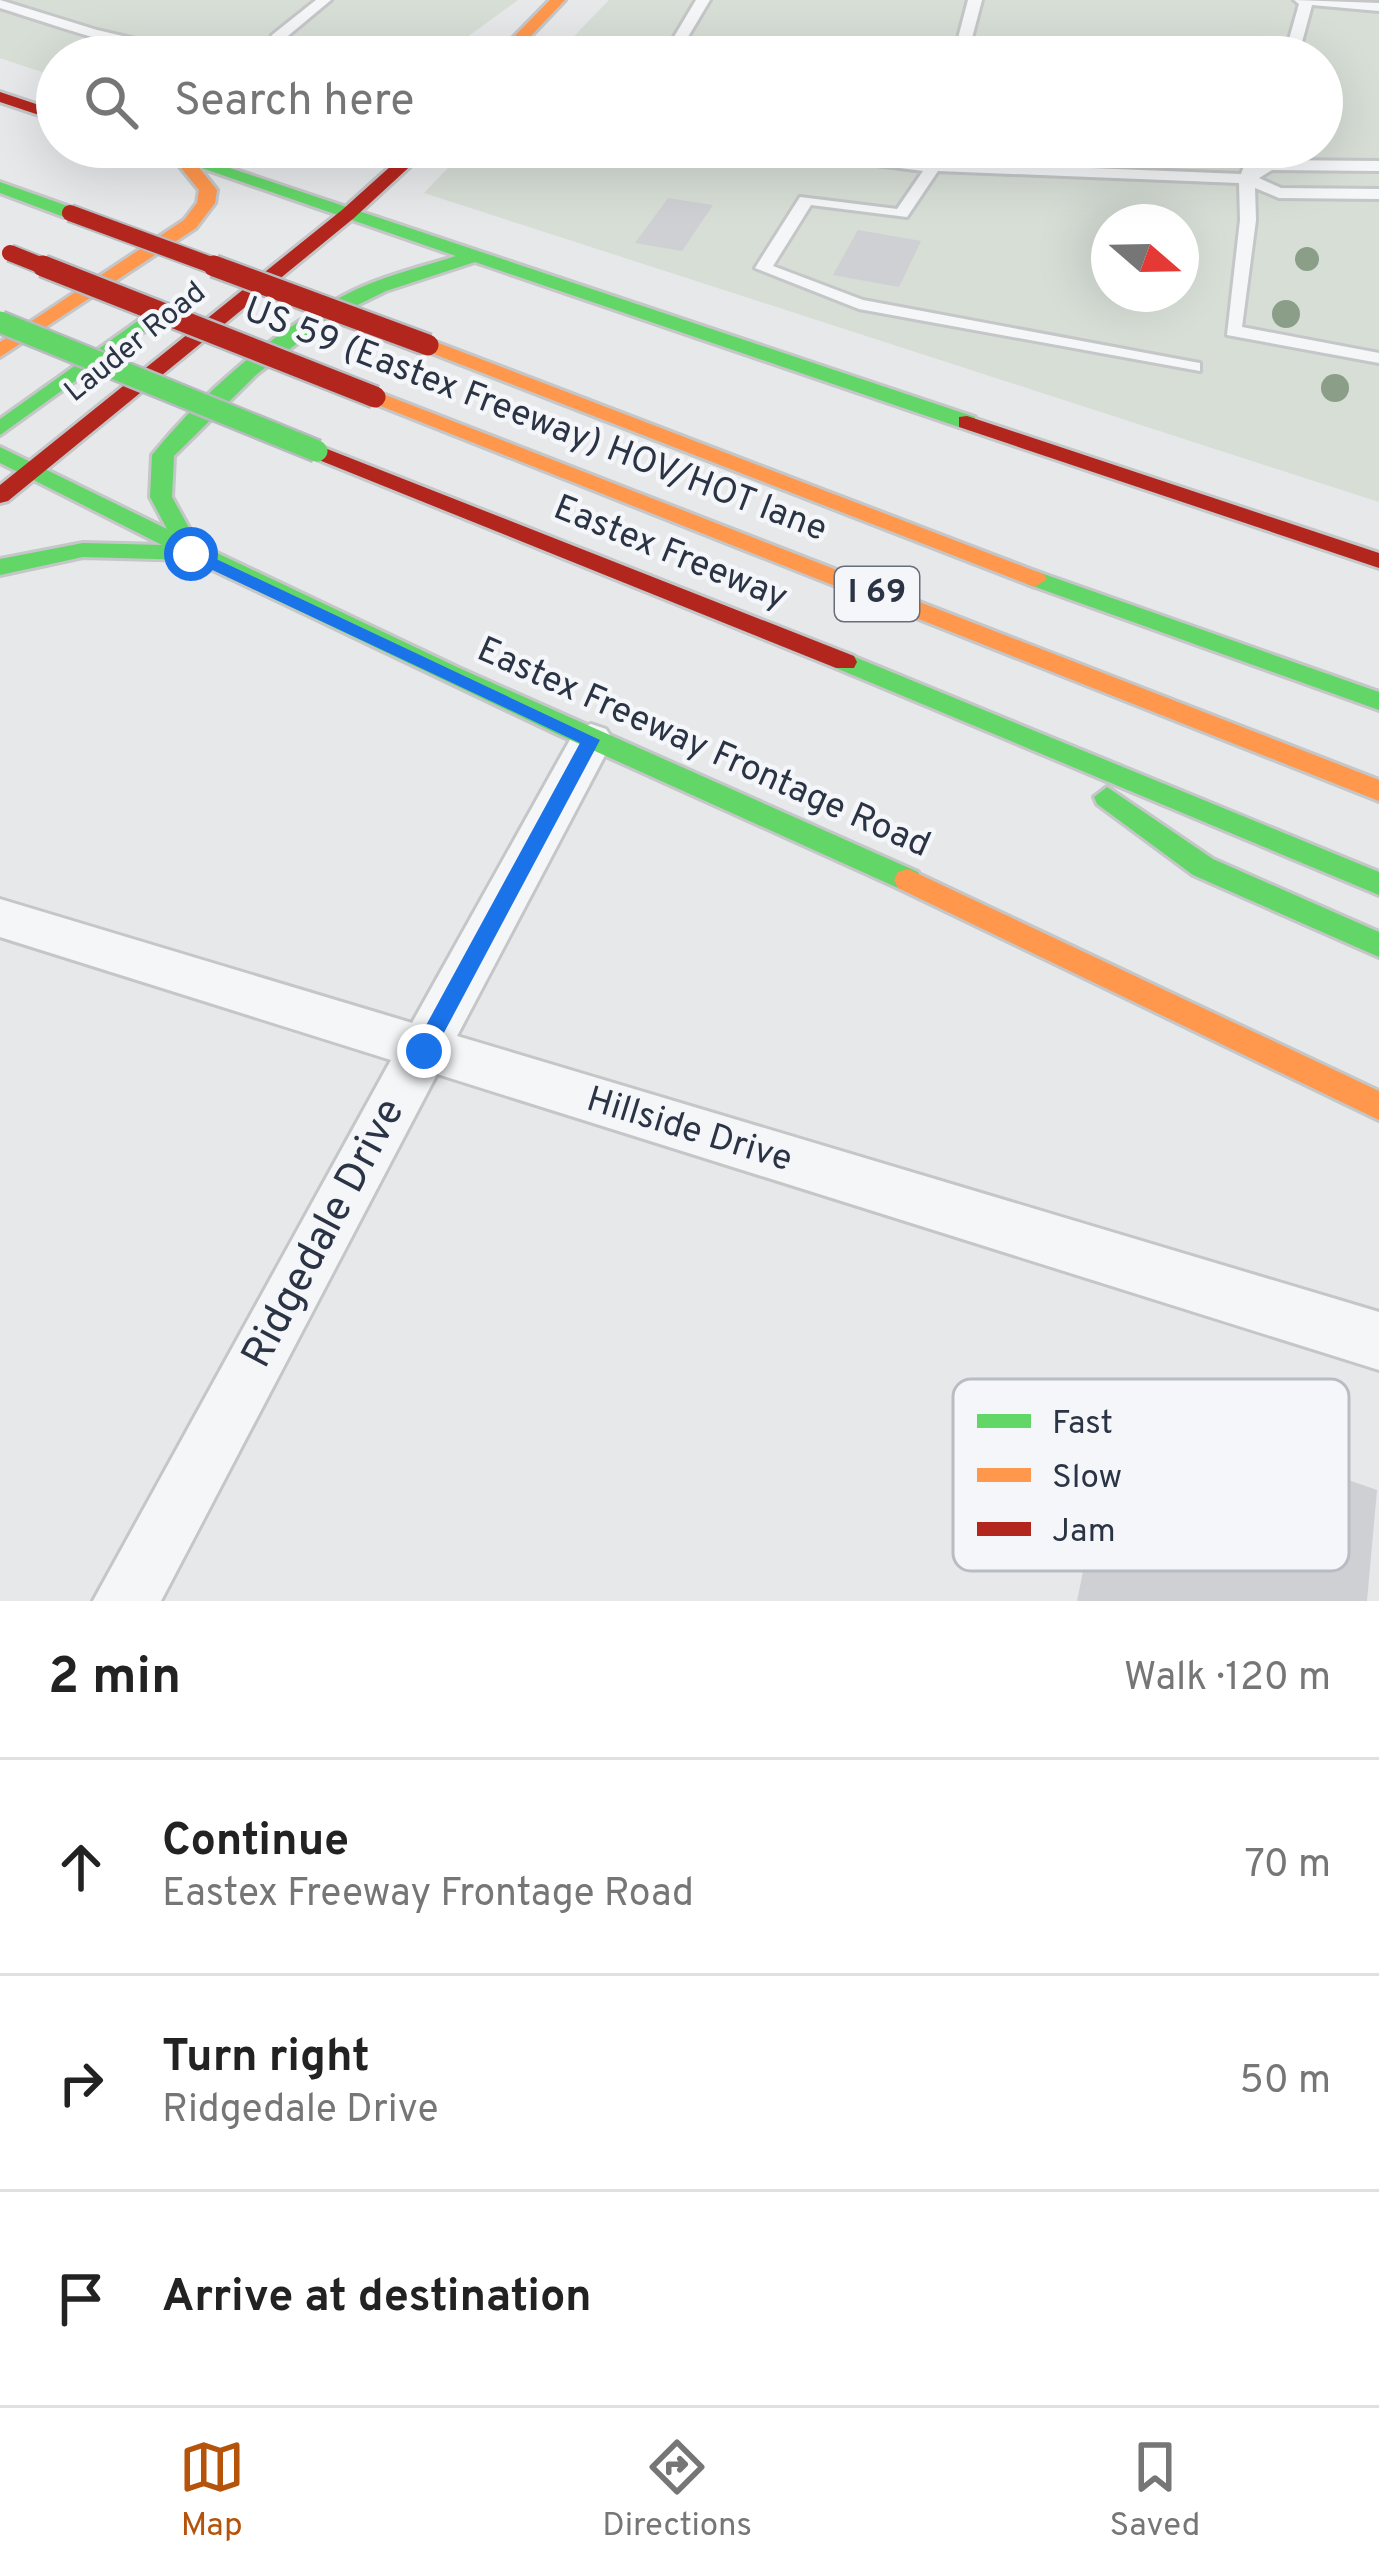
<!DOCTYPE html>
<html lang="en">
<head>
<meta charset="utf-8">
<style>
	:root { --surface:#fff; --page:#f6f6f6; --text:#222; --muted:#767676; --line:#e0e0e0; --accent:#b45309 }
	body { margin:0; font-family:Overpass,sans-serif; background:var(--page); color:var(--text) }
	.compass { position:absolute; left:1091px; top:204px; width:108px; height:108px; border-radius:50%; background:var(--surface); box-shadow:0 12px 48px #0002; rotate:110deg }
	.stop { position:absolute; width:36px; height:36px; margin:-27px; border:9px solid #1a73e8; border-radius:50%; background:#fff }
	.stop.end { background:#1a73e8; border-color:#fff; box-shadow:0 3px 12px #0008 }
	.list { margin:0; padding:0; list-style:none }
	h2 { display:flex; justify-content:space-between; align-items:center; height:156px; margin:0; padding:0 48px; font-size:51px }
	h2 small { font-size:39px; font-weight:400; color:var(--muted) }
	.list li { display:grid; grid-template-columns:78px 1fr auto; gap:36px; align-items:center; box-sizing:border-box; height:216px; padding:0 48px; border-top:3px solid var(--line) }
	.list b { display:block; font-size:45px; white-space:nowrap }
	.list p { margin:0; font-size:39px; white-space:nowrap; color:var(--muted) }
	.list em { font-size:39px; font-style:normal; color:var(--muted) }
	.icon { flex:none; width:66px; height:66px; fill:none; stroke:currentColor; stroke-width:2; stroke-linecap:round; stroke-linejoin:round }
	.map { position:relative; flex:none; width:1379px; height:1601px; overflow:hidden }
	.search { position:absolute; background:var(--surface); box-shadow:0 12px 48px #0002; left:36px; right:36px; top:36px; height:132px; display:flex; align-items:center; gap:30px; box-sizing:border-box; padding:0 42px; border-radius:66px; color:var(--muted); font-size:45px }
	.sheet { height:804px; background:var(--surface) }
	nav { display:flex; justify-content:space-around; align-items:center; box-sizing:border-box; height:168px; border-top:3px solid var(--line); background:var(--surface); font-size:33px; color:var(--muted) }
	nav a { display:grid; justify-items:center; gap:6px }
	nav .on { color:var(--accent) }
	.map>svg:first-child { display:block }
	.green { fill:#d6ded6; fill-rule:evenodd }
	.building { fill:#ced0d3 }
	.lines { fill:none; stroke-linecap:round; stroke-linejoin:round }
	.lane-casing { stroke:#c4c6c8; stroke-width:6 }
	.street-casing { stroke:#c4c6c8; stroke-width:6 }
	.fast-casing { stroke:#c4c6c8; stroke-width:6 }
	.slow-casing { stroke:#c4c6c8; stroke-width:6 }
	.jam-casing { stroke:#c4c6c8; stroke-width:6 }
	.lane { fill:#f5f6f7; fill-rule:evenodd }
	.street { fill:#f5f6f7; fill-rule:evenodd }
	.fast { fill:#63d668; fill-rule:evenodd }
	.slow { fill:#ff974d; fill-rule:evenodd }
	.jam { fill:#b3261e; fill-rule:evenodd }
	.fast-bridge-casing { stroke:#b8bbbf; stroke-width:26; stroke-linecap:butt }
	.jam-bridge-far1-casing { stroke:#b8bbbf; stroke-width:20; stroke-linecap:butt }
	.jam-bridge-casing { stroke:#b8bbbf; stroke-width:26; stroke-linecap:butt }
	.fast-bridge { stroke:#63d668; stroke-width:21 }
	.jam-bridge-far1 { stroke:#b3261e; stroke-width:16 }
	.jam-bridge { stroke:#b3261e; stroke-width:21 }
	.tree { fill:#8a9e88 }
	.route { fill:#1a73e8 }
	.labels { text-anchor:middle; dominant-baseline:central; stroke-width:9; stroke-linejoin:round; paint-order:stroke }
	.far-street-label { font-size:30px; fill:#2b3445; stroke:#f4f6f9 }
	.shield { fill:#f4f6f9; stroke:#676e7b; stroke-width:3 }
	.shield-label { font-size:33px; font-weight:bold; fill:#2b3445 }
	.street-label { font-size:36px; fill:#2b3445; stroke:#f4f6f9 }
	.near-street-label { font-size:42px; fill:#2b3445; stroke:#f4f6f9 }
	.key { fill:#f4f6f9; stroke:#b8bcc3; stroke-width:3 }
	.key-label { font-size:33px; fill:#2b3445 }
</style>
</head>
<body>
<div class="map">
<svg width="1379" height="1601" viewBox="0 0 1379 1601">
	<rect width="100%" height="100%" fill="#e6e8ea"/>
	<g class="green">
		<polygon points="0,0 518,0 440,57 57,57 57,77 0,58"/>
		<path d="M609,0H1379V502L424,193L468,147H1322V57H554ZM1109,222H1181V294H1109Z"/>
	</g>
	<g class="building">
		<polygon points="668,198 713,205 682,251 635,243"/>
		<polygon points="858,230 921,241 899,287 833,275"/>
		<polygon points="1118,1399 1377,1490 1367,1601 1077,1601"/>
	</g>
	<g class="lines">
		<g class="lane-casing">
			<g id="lane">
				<path d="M0,0L97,30L212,57C140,57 68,29 0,8Z"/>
				<polygon points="316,0 331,0 283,40 276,57 262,57 272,35"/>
				<polygon points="696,0 710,0 676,57 662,57"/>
				<polygon points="968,0 982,0 967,57 953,57"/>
				<polygon points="1294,0 1379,3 1379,11 1312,5 1298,57 1284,57 1299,4"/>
				<polygon points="768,147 806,147 927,162 930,147 946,147 942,162 1241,174 1251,147 1267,147 1260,164 1269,160 1379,161 1379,171 1272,170 1259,178 1281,188 1379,189 1379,199 1279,198 1255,188 1256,220 1242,327 1379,353 1379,363 1227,335 1240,220 1239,183 938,171 907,217 811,205 773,266 863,300 1194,362 1200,363 1200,371 859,309 755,268 800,197 897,209 923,171 776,152"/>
			</g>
		</g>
		<g class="street-casing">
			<polygon id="street" points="591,724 606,729 613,740 457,1036 1379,1312 1379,1370 437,1074 161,1601 93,1601 391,1060 0,937 0,899 412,1023 576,729"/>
		</g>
		<g class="fast-casing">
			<g id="fast">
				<path d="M141,147H167L975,417V427H959L475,262L386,291L329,319L257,374L174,456L172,497L198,544L459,668L918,872L922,880L918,888H898L555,733L192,560L83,557L0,575V559L83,543L162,545L0,463V447L167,529L150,497L152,455C202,393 272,332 343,296C378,277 418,268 456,256Z"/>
				<polygon points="0,182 76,209 79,213 64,217 0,193"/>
				<polygon points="142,318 152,324 149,328 0,435 0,419"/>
				<polygon points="1035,571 1379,692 1379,710 1027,584 1023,579"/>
				<polygon points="845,653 1379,872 1379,895 836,668 833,662"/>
				<polygon points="1107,787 1213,859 1379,932 1379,957 1193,875 1097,804 1094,797"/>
			</g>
		</g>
		<g class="slow-casing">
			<g id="slow">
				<polygon points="550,0 565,0 511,57 494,57"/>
				<polygon points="176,154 188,154 217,190 215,203 196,228 0,357 0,342 184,220 197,203 199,190 173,158"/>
				<polygon points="428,339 1043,574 1047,579 1035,587 1027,584 421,349 418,345"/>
				<polygon points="375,391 1379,780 1379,801 368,401 365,397"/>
				<polygon points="908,869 1379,1091 1379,1120 898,888 894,880 898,872"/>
			</g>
		</g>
		<g class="jam-casing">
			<g id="jam">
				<polygon points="0,92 57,111 57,121 0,102"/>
				<polygon points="412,147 431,147 354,218 8,501 0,503 0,485 342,210"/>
				<polygon points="967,416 1379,553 1379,568 959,427 959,417"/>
				<polygon points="317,445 854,656 857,662 854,668 836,668 309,456 309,446"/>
			</g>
		</g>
		<use href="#lane" class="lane"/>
		<use href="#street" class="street"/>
		<use href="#fast" class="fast"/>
		<use href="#slow" class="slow"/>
		<use href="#jam" class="jam"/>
		<g class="fast-bridge-casing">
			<polyline id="fast-bridge" points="0,322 317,451"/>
		</g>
		<g class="jam-bridge-far1-casing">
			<g id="jam-bridge-far1">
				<polyline points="70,213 222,269"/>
				<polyline points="10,253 50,269"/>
			</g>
		</g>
		<g class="jam-bridge-casing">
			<g id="jam-bridge">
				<polyline points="43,266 375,397"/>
				<polyline points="214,266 428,345"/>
			</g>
		</g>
		<use href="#fast-bridge" class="fast-bridge"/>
		<use href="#jam-bridge-far1" class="jam-bridge-far1"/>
		<use href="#jam-bridge" class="jam-bridge"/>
	</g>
	<g class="tree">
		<circle cx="1307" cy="259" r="12"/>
		<circle cx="1286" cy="314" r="14"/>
		<circle cx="1335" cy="388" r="14"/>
	</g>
	<polygon class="route" points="185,550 197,550 600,740 431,1057 424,1060 412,1051 580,743 185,557"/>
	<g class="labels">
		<g class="far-street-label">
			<text transform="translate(136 343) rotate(-39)">Lauder Road</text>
		</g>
		<rect class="shield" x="835" y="567" width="84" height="54" rx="9"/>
		<g class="shield-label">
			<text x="877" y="594">I 69</text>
		</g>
		<g class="street-label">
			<text transform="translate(535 421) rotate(21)">US 59 (Eastex Freeway) HOV/HOT lane</text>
			<text transform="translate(670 554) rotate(22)">Eastex Freeway</text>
			<text transform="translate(703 749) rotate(24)">Eastex Freeway Frontage Road</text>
			<text transform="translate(689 1131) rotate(17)">Hillside Drive</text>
		</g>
		<g class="near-street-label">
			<text transform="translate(325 1234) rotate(-62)">Ridgedale Drive</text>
		</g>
	</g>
	<rect x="953" y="1379" width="396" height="192" rx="18" class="key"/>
	<rect x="977" y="1414" width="54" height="14" fill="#63d668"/>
	<rect x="977" y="1468" width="54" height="14" fill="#ff974d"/>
	<rect x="977" y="1522" width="54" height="14" fill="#b3261e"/>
	<g class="key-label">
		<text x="1052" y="1433">Fast</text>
		<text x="1052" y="1487">Slow</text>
		<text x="1052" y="1541">Jam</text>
	</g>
</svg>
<svg class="compass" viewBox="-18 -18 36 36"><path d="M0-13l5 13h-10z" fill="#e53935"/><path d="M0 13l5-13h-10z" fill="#767676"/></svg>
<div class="stop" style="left:191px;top:554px"></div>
<div class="stop end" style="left:424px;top:1051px"></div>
<div class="search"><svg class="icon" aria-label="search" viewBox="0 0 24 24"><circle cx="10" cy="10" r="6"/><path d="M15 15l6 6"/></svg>Search here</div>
</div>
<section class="sheet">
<h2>2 min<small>Walk · 120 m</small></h2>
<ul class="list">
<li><svg class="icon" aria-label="ahead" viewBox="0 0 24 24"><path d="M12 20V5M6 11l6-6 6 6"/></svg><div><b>Continue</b><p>Eastex Freeway Frontage Road</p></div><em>70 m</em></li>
<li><svg class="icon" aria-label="right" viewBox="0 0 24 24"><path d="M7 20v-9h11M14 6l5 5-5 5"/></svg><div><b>Turn right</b><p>Ridgedale Drive</p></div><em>50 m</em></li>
<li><svg class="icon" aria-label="arrive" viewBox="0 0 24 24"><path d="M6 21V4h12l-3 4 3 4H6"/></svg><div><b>Arrive at destination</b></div></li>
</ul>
</section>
<nav>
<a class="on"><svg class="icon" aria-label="map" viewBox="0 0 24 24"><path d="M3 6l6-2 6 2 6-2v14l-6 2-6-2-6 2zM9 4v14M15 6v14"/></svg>Map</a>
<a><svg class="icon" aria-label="directions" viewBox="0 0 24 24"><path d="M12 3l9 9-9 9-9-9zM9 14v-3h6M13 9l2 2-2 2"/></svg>Directions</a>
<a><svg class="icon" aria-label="saved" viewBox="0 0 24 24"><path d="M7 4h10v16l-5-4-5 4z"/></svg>Saved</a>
</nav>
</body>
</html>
